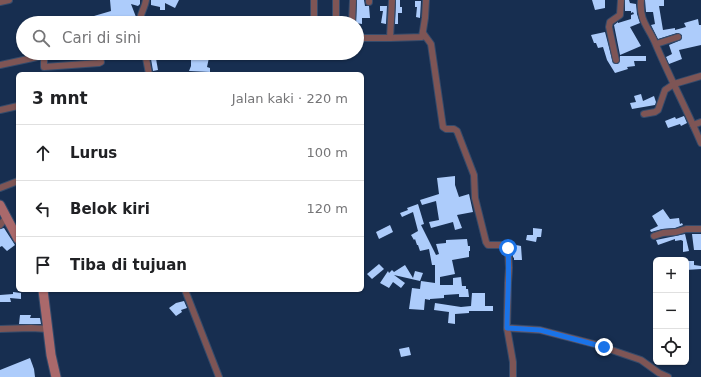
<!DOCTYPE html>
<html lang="id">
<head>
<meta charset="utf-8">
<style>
	:root { --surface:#fff; --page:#f6f6f6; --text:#202124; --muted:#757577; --line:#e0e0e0 }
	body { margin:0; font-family:"DejaVu Sans",sans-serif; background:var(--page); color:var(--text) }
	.controls { position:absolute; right:12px; bottom:12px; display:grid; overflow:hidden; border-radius:6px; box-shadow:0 1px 3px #0004 }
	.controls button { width:36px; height:36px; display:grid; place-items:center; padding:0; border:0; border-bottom:1px solid var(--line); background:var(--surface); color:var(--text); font:20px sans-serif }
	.stop { position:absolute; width:12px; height:12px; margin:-9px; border:3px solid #1a73e8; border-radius:50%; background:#fff }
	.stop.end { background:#1a73e8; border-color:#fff; box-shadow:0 1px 4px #0008 }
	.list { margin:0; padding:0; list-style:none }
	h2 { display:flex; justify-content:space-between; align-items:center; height:52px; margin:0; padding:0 16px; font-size:17px }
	h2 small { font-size:13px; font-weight:400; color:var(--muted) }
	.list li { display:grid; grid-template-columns:26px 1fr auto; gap:12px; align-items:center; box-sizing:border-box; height:56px; padding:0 16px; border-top:1px solid var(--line) }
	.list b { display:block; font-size:15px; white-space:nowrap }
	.list em { font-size:13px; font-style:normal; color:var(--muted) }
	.icon { flex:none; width:22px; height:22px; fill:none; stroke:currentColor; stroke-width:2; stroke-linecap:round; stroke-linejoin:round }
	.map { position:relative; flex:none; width:701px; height:377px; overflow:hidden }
	.search { position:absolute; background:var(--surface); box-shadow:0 1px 3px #0004; left:16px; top:16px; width:348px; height:44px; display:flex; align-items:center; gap:10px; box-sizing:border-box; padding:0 14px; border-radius:22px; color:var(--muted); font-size:15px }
	.panel { position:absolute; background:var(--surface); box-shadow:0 1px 3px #0004; left:16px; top:72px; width:348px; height:220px; border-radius:6px }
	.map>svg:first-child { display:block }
	.building { fill:#adccfb }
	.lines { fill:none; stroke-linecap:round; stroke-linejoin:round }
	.street-casing { stroke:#354b6b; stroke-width:8 }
	.secondary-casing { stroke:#354b6b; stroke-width:11 }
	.street { stroke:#7e5555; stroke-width:6 }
	.secondary { stroke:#aa696b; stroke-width:9 }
	.route { stroke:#1a73e8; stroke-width:5 }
</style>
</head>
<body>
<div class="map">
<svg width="701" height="377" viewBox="0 0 701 377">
	<rect width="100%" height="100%" fill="#172e50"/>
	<g class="building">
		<polygon points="110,0 140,0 140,4 138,6 131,4 136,17 136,23 113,23 111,19 97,23 94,16 111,11"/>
		<polygon points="151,0 179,0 175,8 165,3 165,10 160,10 160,7 151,5"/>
		<polygon points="357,0 364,0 365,6 369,6 370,18 362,18 362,24 356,23"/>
		<polygon points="396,0 400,0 400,7 402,7 402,13 398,13 398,24 395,24"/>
		<polygon points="592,0 605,0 605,8 595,10"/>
		<polygon points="625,0 629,0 630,3 636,4 637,14 640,23 630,27 641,46 620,55 614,25 618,22 618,23 631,19 631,15 634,14 633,12 631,13 631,11 625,11"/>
		<polygon points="645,0 664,0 664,6 659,6 663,30 675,28 675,30 686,27 684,23 698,19 699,25 701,25 701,45 679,50 682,59 669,64 666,57 672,54 669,45 681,40 682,35 677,33 658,39 651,25 655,24 653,12 646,12"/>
		<polygon points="415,1 421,1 420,18 416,17 417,7 415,7"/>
		<polygon points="380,6 387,6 386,24 381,23 383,11 380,11"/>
		<polygon points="605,32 613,63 617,64 619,63 620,56 646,56 646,61 634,61 635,66 627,67 628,69 615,73 607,60 603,47 598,48 596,43 594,43 591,35"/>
		<polygon points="150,53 155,53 158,70 153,71"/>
		<polygon points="205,53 210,53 207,67 210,68 210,72 189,71 191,66 191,57 204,58"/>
		<polygon points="641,94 643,101 654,96 656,102 655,105 632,109 630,103 636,102 634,96"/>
		<polygon points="684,116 687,123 681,126 680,124 668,128 665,121 675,117 676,119"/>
		<polygon points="455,176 455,185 459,197 469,194 473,212 457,215 462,228 455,230 453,222 431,228 429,222 439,220 436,201 422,205 420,200 439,194 437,178"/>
		<polygon points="418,204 424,224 421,225 436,255 439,254 436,244 446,243 446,240 467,239 468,246 470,246 470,251 469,251 469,257 452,260 455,274 440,277 440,285 453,285 453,278 461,277 462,286 466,286 466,289 468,289 469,297 459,297 459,294 444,295 444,298 430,299 430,300 425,299 424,310 409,309 412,288 420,289 421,281 435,283 435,265 432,265 429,249 420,251 418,245 417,245 415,239 414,240 411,235 418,231 413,212 402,217 400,213 408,210 407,208"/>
		<polygon points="663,209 670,219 679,218 680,224 682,223 683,225 675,228 662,229 651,232 650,230 658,226 652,216"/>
		<polygon points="390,225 393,232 379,239 376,232"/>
		<polygon points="4,228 15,245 7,251 2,246 0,247 0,229"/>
		<polygon points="533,228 542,229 541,237 537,237 536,242 526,240 527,235 533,235"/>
		<polygon points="685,234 689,251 683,252 683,241 681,240 675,241 675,239 658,245 656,240"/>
		<polygon points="692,234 701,234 701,250 694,250"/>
		<polygon points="516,245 521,246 522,260 514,260 514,258 513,257 512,247 515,247"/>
		<polygon points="686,261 694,261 694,265 701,266 701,269 686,270"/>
		<polygon points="379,264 384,269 372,279 367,274"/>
		<polygon points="405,265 413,278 415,271 423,273 420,281 394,275 405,283 401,288 393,282 389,288 380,283 388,271 389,273 392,270 394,272"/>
		<polygon points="13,292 21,293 21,299 10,298 11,302 0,302 0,295 13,294"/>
		<polygon points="472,293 485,293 485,306 493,306 493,311 469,311 469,313 455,314 455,324 448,323 449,312 434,310 435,303 461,307 471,306"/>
		<polygon points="184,301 187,308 181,310 182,312 176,316 169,308 176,303"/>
		<polygon points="20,315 31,315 30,318 40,318 41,324 19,324"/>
		<polygon points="409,347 411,355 401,357 399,349"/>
		<polygon points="30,358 34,369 35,377 0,377 0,370"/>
	</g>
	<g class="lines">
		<g class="street-casing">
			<g id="street">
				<polyline points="314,0 314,23"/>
				<path d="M641,0C639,22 649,27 656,45C670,78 687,110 701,143"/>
				<polyline points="0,2 9,0"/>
				<polyline points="369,2 369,0"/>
				<path d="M140,23C139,15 145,8 146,0"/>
				<polyline points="336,23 336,0"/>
				<polyline points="352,23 353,0"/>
				<polyline points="423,33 431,44 443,127 446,129 454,129 457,131 474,175 475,198 486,242 488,245 504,245 508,248 509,268 508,283 507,328 513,362 513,377"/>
				<polyline points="357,38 390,38 422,37 425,18 426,0"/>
				<polyline points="390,38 392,0"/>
				<polyline points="656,44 678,37"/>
				<polyline points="145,53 149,74"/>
				<polyline points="616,60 609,27 610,22 620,15 621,0"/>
				<polyline points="0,65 42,56 44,58 44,67 99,63 101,62 99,53"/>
				<polyline points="0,110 18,106"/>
				<polyline points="644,114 655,112 658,110 665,90 674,84 701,76"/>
				<polyline points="693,125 701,122"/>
				<polyline points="0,188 18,181"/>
				<polyline points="0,225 6,218"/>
				<polyline points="654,236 663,233 676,232 686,229 701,229"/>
				<polyline points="185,290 219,377"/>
				<polyline points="507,328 540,330 594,344 641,360 659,373 668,377"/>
				<polyline points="0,329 31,328 48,329"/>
			</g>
		</g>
		<g class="secondary-casing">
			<g id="secondary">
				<polyline points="0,205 18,239"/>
				<polyline points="43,290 51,355 56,377"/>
			</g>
		</g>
		<use href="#street" class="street"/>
		<use href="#secondary" class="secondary"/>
	</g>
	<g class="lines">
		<path class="route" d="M508,248C510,275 507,301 507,328L540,330L604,347"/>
	</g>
</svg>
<div class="controls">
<button>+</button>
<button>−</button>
<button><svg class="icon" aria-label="locate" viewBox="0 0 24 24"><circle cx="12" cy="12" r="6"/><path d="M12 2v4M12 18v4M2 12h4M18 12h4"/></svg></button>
</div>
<div class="stop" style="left:508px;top:248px"></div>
<div class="stop end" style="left:604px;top:347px"></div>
<div class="search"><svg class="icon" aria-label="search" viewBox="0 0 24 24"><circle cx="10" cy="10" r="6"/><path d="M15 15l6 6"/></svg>Cari di sini</div>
<section class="panel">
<h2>3 mnt<small>Jalan kaki · 220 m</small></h2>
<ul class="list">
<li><svg class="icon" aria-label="ahead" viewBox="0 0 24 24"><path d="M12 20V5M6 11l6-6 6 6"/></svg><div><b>Lurus</b></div><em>100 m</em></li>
<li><svg class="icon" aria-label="left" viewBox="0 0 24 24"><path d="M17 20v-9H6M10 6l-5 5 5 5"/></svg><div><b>Belok kiri</b></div><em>120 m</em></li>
<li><svg class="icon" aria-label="arrive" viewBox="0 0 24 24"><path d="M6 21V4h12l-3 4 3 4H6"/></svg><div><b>Tiba di tujuan</b></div></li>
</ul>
</section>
</div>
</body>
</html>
